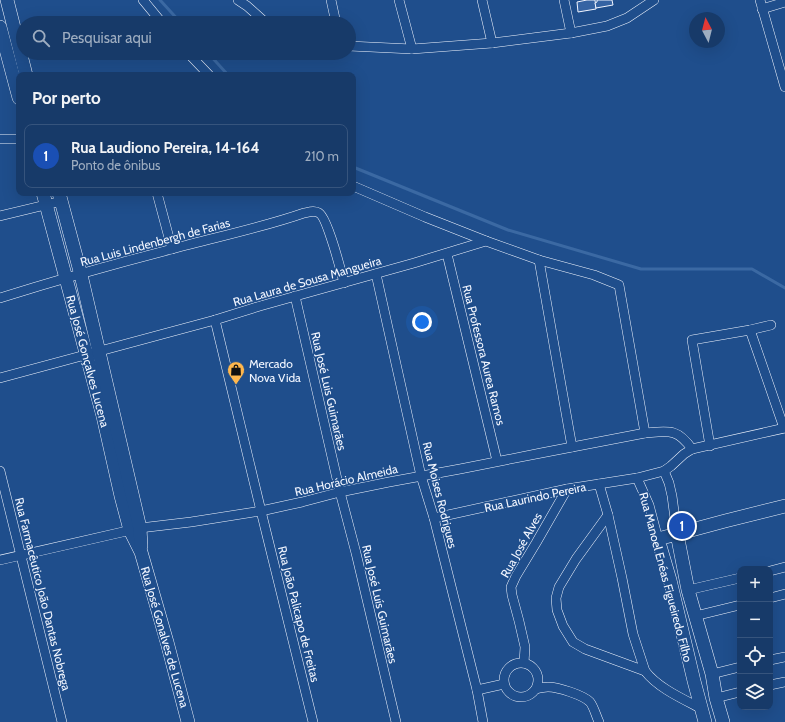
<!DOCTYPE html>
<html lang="pt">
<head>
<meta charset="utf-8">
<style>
	:root { --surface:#173a69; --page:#20416f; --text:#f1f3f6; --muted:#9eadc0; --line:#36547d; --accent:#ffb74d }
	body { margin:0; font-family:Cabin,sans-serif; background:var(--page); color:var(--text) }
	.controls { position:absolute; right:12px; bottom:12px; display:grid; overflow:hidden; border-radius:8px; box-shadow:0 4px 16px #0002 }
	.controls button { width:36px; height:36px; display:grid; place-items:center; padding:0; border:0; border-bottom:1px solid var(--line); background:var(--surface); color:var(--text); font:20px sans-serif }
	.compass { position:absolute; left:689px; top:12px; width:36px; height:36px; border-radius:50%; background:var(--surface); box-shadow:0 4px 16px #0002; rotate:353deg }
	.you { position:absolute; left:422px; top:322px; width:14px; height:14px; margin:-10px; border:3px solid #fff; border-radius:50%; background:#1a73e8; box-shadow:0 0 0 6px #1a73e833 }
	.badge { display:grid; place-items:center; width:26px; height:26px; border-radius:50%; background:var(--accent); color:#fff; font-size:13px; font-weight:700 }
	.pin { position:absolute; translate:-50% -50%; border:2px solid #fff; box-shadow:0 1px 4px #0006 }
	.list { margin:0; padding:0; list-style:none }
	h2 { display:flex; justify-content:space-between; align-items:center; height:52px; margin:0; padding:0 16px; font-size:17px }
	h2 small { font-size:13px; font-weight:400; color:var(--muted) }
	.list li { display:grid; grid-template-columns:26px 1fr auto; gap:12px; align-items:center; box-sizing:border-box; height:64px; margin:0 8px 8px; padding:0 8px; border:1px solid var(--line); border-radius:8px }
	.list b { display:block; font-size:15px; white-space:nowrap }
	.list p { margin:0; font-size:13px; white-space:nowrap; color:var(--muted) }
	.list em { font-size:13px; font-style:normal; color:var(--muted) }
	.icon { flex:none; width:22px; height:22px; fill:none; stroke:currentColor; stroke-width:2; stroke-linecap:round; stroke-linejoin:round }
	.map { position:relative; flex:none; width:785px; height:722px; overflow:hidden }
	.search { position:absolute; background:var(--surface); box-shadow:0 4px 16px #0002; left:16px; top:16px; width:340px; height:44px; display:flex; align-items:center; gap:10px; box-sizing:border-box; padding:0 14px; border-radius:22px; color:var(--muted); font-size:15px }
	.panel { position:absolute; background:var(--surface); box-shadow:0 4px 16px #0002; left:16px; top:72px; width:340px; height:124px; border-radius:8px }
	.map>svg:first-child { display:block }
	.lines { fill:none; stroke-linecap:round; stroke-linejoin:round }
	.stream { stroke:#3b69a3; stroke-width:3 }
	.building { fill:#3563a3; stroke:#f2f6ff }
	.street-casing { stroke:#f2f6ff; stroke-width:10 }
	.secondary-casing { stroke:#f2f6ff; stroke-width:14 }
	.street { stroke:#1f4e8c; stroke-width:9 }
	.secondary { stroke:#1f4e8c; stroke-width:13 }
	.labels { text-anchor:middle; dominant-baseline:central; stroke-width:3; stroke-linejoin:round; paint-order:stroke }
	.street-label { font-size:12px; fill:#f2f6ff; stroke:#1f4e8c }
	.poi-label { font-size:12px; fill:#f2f6ff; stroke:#1f4e8c; text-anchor:start }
</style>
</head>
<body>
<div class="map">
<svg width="785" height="722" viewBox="0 0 785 722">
	<rect width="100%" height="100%" fill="#1f4e8c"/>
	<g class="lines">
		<g class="stream">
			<polyline points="160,0 181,23"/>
			<polyline points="208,53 228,75"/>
			<polyline points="353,167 508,230 641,269 752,269 785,288"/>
		</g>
	</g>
	<g class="building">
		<polygon points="587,0 595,0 596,9 578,12 577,2"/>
		<polygon points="597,0 612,0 613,5 596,8 595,3 597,2"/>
	</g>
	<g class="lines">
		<g class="street-casing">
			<g id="street">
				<polyline points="143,0 162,23"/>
				<polyline points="238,0 247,6 266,23"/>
				<polyline points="331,0 336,23"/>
				<polyline points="399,0 412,49"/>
				<polyline points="482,0 492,43"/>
				<polyline points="564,0 571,33"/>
				<polyline points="760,0 785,87"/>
				<polyline points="762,9 785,2"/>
				<polyline points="349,46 412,49 492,43 571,33 607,26 627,18 654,0"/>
				<polyline points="188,53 209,75"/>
				<polyline points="0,139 19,139"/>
				<polyline points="353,186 425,217 486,241 539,260 594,275 619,285 645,433"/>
				<polyline points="157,193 172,249"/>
				<polyline points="0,216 62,201"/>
				<polyline points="447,254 497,461"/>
				<polyline points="539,260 572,447"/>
				<polyline points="376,274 421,476 434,518 477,690 483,722"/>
				<polyline points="295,296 340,492 356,553 396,722"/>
				<path d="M0,298C57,280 114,264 172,249C216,237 261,228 304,213C309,212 315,210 319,213C327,217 341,271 344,283"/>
				<polyline points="215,320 261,511 313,722"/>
				<polyline points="750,330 784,428"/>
				<polyline points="0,378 215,320 260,306 414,263 486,241"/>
				<polyline points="710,446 692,340 750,330 771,325"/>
				<polyline points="0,471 62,722"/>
				<polyline points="664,471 669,483 672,496 677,534"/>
				<polyline points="637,478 649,505 658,539"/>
				<path d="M599,484L608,515L622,578L633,634L645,671C658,688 683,699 702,709"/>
				<polyline points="608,515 576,559 559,587 556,598 557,610 563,626 573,642 585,649 645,671"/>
				<polyline points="434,518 567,489 637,478 664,471 671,466 684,454 692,449 785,428"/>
				<path d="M0,560L140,528L191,522L261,511L302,502L340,492L389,482L460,469L541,453L645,433C669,431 677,428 692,449"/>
				<polyline points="770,571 785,567"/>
				<polyline points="688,590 740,578"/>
				<polyline points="770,598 785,594"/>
				<polyline points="695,616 740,605"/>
				<polyline points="770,660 785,657"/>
				<polyline points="524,663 525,647 519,621 512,595 511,587 516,576 536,543 567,489"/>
				<circle cx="521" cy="680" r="17"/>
				<polyline points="712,674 740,667"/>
				<polyline points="770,685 785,682"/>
				<path d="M536,689C540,688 544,687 548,687C558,687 583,695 590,702C594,707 596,716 599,722"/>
				<polyline points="477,690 504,684"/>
				<polyline points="716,698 740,692"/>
			</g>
		</g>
		<g class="secondary-casing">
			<g id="secondary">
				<polyline points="7,0 26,75"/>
				<polyline points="0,27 19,98"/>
				<polyline points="43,193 103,416 121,496 130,530 141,552 167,642 188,722"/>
				<polyline points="59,193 81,275 134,502 140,528 141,546"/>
				<polyline points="677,534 688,590 712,674 716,698 723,722"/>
				<polyline points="705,722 694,681 670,580 658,539 725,521 785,506"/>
			</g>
		</g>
		<use href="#street" class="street"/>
		<use href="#secondary" class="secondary"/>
	</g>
	<defs>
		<g id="shop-pin" transform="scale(0.9)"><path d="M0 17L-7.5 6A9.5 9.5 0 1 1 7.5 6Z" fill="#ffb74d" stroke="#1f4e8c"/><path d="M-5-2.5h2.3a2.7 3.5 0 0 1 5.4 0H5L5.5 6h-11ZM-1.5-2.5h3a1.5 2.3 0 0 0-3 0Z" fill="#111"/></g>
	</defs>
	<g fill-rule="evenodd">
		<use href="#shop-pin" x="236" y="370"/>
	</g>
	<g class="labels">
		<g class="street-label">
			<text transform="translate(155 242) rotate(-15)">Rua Luis Lindenbergh de Farias</text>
			<text transform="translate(307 281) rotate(-16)">Rua Laura de Sousa Mangueira</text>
			<text transform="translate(484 355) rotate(76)">Rua Professora Aurea Ramos</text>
			<text transform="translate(88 361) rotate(75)">Rua José Gonçalves Lucena</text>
			<text transform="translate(329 391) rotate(77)">Rua José Luis Guimarães</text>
			<text transform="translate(346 480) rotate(-13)">Rua Horácio Almeida</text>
			<text transform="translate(440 495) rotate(76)">Rua Moises Rodrigues</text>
			<text transform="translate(535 497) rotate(-12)">Rua Laurindo Pereira</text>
			<text transform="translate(521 545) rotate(-61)">Rua José Alves</text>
			<text transform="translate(666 577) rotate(75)">Rua Manoel Enéas Figueiredo Filho</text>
			<text transform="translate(43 594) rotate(76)">Rua Farmacêutico João Dantas Nobrega</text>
			<text transform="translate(380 604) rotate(77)">Rua José Luís Guimarães</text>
			<text transform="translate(299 614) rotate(76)">Rua João Palicapo de Freitas</text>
			<text transform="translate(165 637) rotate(74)">Rua José Gonalves de Lucena</text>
		</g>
		<g class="poi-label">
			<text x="249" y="363">Mercado<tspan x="249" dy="14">Nova Vida</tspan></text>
		</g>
	</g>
</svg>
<div class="controls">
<button>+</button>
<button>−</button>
<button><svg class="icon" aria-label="locate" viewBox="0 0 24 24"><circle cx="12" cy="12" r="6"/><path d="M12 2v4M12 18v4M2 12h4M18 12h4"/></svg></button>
<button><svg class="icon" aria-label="layers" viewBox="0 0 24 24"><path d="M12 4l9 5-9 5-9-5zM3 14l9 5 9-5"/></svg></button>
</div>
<svg class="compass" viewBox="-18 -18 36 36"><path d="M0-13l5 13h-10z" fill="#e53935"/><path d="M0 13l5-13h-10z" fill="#9eadc0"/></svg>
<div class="you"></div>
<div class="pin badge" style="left:682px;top:526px;background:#1a4fb4">1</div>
<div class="search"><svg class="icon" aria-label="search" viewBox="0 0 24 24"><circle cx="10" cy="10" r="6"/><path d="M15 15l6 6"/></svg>Pesquisar aqui</div>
<section class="panel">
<h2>Por perto<small></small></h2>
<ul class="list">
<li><span class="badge" style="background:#1a4fb4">1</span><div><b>Rua Laudiono Pereira, 14-164</b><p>Ponto de ônibus</p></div><em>210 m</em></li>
</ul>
</section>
</div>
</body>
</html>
